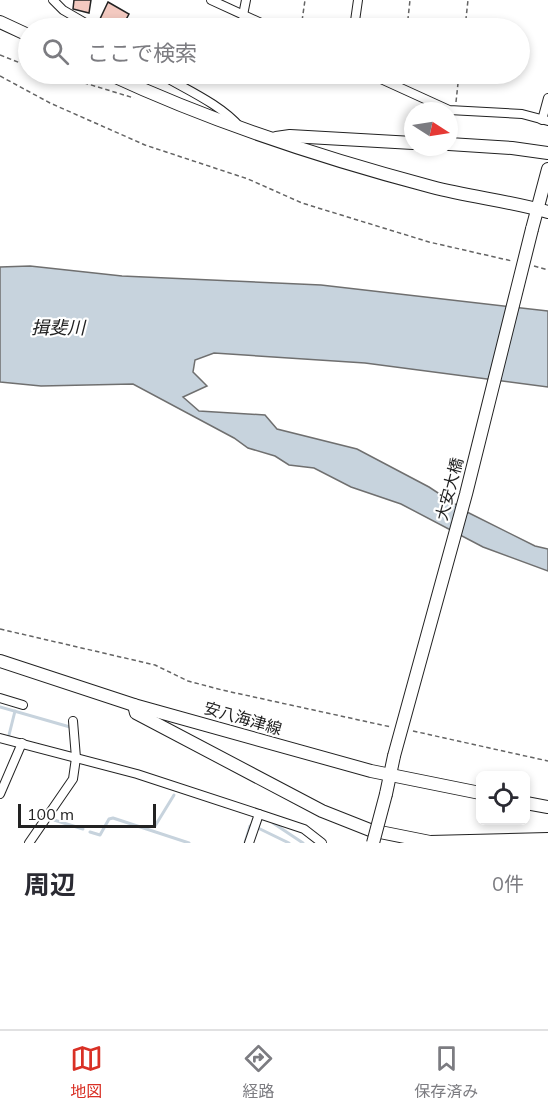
<!DOCTYPE html>
<html lang="ja">
<head>
<meta charset="utf-8">
<style>
	:root { --surface:#fff; --page:#f7f7f7; --text:#2b2b33; --muted:#7c7c81; --line:#e1e1e2; --accent:#d93025 }
	body { margin:0; font-family:Mulish,"Noto Sans JP",sans-serif; background:var(--page); color:var(--text) }
	.controls { position:absolute; right:18px; bottom:18px; display:grid; overflow:hidden; border-radius:9px; box-shadow:0 3px 9px #0003 }
	.controls button { width:54px; height:54px; display:grid; place-items:center; padding:0; border:0; border-bottom:2px solid var(--line); background:var(--surface); color:var(--text); font:30px sans-serif }
	.compass { position:absolute; left:404px; top:102px; width:54px; height:54px; border-radius:50%; background:var(--surface); box-shadow:0 3px 9px #0003; rotate:102deg }
	.scale { position:absolute; left:18px; bottom:15px; width:138px; box-sizing:border-box; padding-left:6px; border:3px solid #222; border-top:0; font-size:16px; line-height:21px; white-space:nowrap; color:#222; -webkit-text-stroke:4px #fff; paint-order:stroke }
	.list { margin:0; padding:0; list-style:none }
	h2 { display:flex; justify-content:space-between; align-items:center; height:78px; margin:0; padding:0 24px; font-size:26px }
	h2 small { font-size:20px; font-weight:400; color:var(--muted) }
	.icon { flex:none; width:33px; height:33px; fill:none; stroke:currentColor; stroke-width:2; stroke-linecap:round; stroke-linejoin:round }
	.map { position:relative; flex:none; width:548px; height:843px; overflow:hidden }
	.search { position:absolute; background:var(--surface); box-shadow:0 3px 9px #0003; left:18px; right:18px; top:18px; height:66px; display:flex; align-items:center; gap:15px; box-sizing:border-box; padding:0 21px; border-radius:33px; color:var(--muted); font-size:22px }
	.sheet { height:186px; background:var(--surface) }
	nav { display:flex; justify-content:space-around; align-items:center; box-sizing:border-box; height:84px; border-top:2px solid var(--line); background:var(--surface); font-size:16px; color:var(--muted) }
	nav a { display:grid; justify-items:center; gap:3px }
	nav .on { color:var(--accent) }
	.map>svg:first-child { display:block }
	.water { fill:#c7d3dd; stroke:#6f6f6f; stroke-width:1.5 }
	.lines { fill:none; stroke-linecap:round; stroke-linejoin:round }
	.stream { stroke:#c7d3dd; stroke-width:3 }
	.building { fill:#f3c9c0; stroke:#222; stroke-width:1.5 }
	.minor-casing { stroke:#222; stroke-width:10 }
	.secondary-casing { stroke:#222; stroke-width:14 }
	.path { stroke:#646464; stroke-width:1.5; stroke-dasharray:4.5 3; stroke-linecap:butt }
	.minor { stroke:#fff; stroke-width:8 }
	.secondary { stroke:#fff; stroke-width:12 }
	.secondary-bridge-casing { stroke:#222; stroke-width:14; stroke-linecap:butt }
	.secondary-bridge { stroke:#fff; stroke-width:12 }
	.labels { text-anchor:middle; dominant-baseline:central; stroke-width:4.5; stroke-linejoin:round; paint-order:stroke }
	.street-label { font-size:16px; fill:#222; stroke:#fff }
	.water-label { font-size:18px; font-style:italic; fill:#222; stroke:#fff }
</style>
</head>
<body>
<div class="map">
<svg width="548" height="843" viewBox="0 0 548 843">
	<rect width="100%" height="100%" fill="#fff"/>
	<polygon class="water" points="30,266 122,276 321,285 548,311 548,387 365,363 214,353 195,360 193,372 207,386 183,397 199,411 265,415 277,429 357,449 429,487 467,512 535,546 548,549 548,571 483,547 401,504 351,487 314,468 289,465 275,456 248,448 234,438 133,384 41,386 0,382 0,267"/>
	<g class="lines">
		<g class="stream">
			<polyline points="0,707 70,727"/>
			<polyline points="9,735 15,711"/>
			<polyline points="54,820 83,829"/>
			<polyline points="273,823 303,843"/>
			<polyline points="155,826 174,795"/>
			<polyline points="258,828 289,843"/>
			<polyline points="90,832 100,835 109,819 113,818 189,843"/>
			<polyline points="245,843 250,826"/>
		</g>
	</g>
	<g class="building">
		<polygon points="74,0 91,0 89,13 73,9"/>
		<polygon points="108,2 129,14 124,23 115,20 112,25 100,19"/>
		<polygon points="480,20 495,22 494,28 479,28"/>
	</g>
	<g class="lines">
		<g class="minor-casing">
			<g id="minor">
				<polyline points="53,0 63,10 94,28"/>
				<polyline points="211,0 272,28"/>
				<polyline points="243,15 246,0"/>
				<polyline points="354,28 358,0"/>
				<path d="M160,74C187,90 220,104 240,127"/>
				<polyline points="370,74 449,110 522,114 548,121"/>
				<polyline points="542,120 548,98"/>
				<polyline points="0,698 23,705"/>
				<polyline points="0,738 137,774 259,814 249,843"/>
				<polyline points="0,794 22,743"/>
				<polyline points="259,814 304,829 322,843"/>
				<polyline points="29,843 73,779 76,758 73,721"/>
			</g>
		</g>
		<g class="secondary-casing">
			<g id="secondary">
				<polyline points="0,22 28,35"/>
				<path d="M109,74C212,122 322,158 432,187C470,197 510,201 548,212"/>
				<polyline points="276,138 290,136 413,143"/>
				<polyline points="449,144 512,148 548,153"/>
				<polyline points="532,229 548,169"/>
				<polyline points="0,661 134,705 371,771 480,793"/>
				<polyline points="134,705 136,713 322,811 370,830 430,842 548,839"/>
				<polyline points="386,794 394,756"/>
				<polyline points="526,803 548,807"/>
			</g>
		</g>
		<g class="path">
			<polyline points="301,28 305,0"/>
			<polyline points="407,28 410,0"/>
			<polyline points="465,28 468,0"/>
			<polyline points="0,55 28,66"/>
			<polyline points="55,74 134,98"/>
			<polyline points="0,76 50,103 145,145 248,179 302,203 429,242 512,261"/>
			<polyline points="456,102 459,74"/>
			<polyline points="534,266 548,270"/>
			<polyline points="0,629 155,665 188,681 222,690 391,727"/>
			<polyline points="413,731 548,761"/>
		</g>
		<use href="#minor" class="minor"/>
		<use href="#secondary" class="secondary"/>
		<g class="secondary-bridge-casing">
			<g id="secondary-bridge">
				<polyline points="394,756 466,494 532,229"/>
				<polyline points="373,843 386,794"/>
			</g>
		</g>
		<use href="#secondary-bridge" class="secondary-bridge"/>
	</g>
	<g class="labels">
		<g class="street-label">
			<text transform="translate(449 489) rotate(-75)">大安大橋</text>
			<text transform="translate(243 718) rotate(16)">安八海津線</text>
		</g>
		<g class="water-label">
			<text x="58" y="327">揖斐川</text>
		</g>
	</g>
</svg>
<div class="controls">
<button><svg class="icon" aria-label="locate" viewBox="0 0 24 24"><circle cx="12" cy="12" r="6"/><path d="M12 2v4M12 18v4M2 12h4M18 12h4"/></svg></button>
</div>
<svg class="compass" viewBox="-18 -18 36 36"><path d="M0-13l5 13h-10z" fill="#e53935"/><path d="M0 13l5-13h-10z" fill="#7c7c81"/></svg>
<div class="scale">100 m</div>
<div class="search"><svg class="icon" aria-label="search" viewBox="0 0 24 24"><circle cx="10" cy="10" r="6"/><path d="M15 15l6 6"/></svg>ここで検索</div>
</div>
<section class="sheet">
<h2>周辺<small>0件</small></h2>
<ul class="list">
</ul>
</section>
<nav>
<a class="on"><svg class="icon" aria-label="map" viewBox="0 0 24 24"><path d="M3 6l6-2 6 2 6-2v14l-6 2-6-2-6 2zM9 4v14M15 6v14"/></svg>地図</a>
<a><svg class="icon" aria-label="directions" viewBox="0 0 24 24"><path d="M12 3l9 9-9 9-9-9zM9 14v-3h6M13 9l2 2-2 2"/></svg>経路</a>
<a><svg class="icon" aria-label="saved" viewBox="0 0 24 24"><path d="M7 4h10v16l-5-4-5 4z"/></svg>保存済み</a>
</nav>
</body>
</html>
